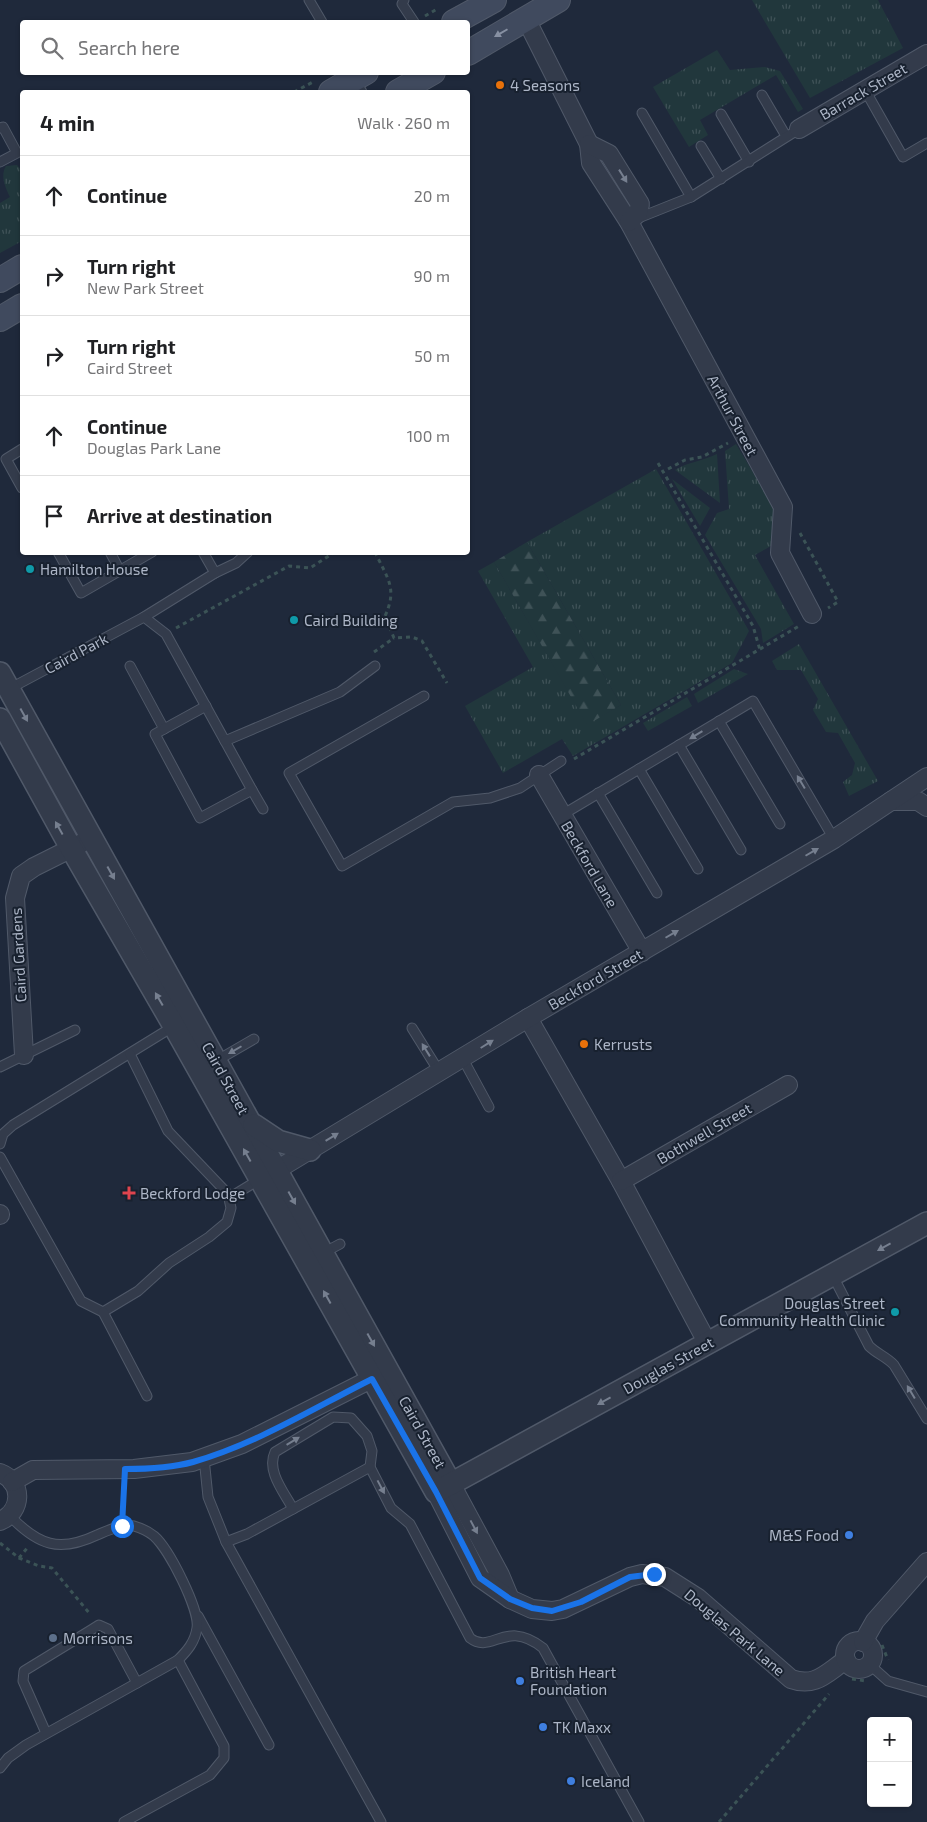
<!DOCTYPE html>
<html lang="en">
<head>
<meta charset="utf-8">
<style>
	:root { --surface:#fff; --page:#f6f6f6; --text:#202124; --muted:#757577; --line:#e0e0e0 }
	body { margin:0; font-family:"Exo 2",sans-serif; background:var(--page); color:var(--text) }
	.controls { position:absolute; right:15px; bottom:15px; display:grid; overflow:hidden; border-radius:5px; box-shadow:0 1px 4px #0004 }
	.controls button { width:45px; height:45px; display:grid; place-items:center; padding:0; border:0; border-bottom:1px solid var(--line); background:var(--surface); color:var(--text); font:25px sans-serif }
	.stop { position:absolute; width:15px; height:15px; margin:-11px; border:4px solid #1a73e8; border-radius:50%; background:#fff }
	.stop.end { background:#1a73e8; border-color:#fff; box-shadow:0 1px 5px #0008 }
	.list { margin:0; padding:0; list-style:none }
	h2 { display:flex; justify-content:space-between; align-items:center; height:65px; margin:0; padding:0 20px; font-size:21px }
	h2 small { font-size:16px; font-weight:400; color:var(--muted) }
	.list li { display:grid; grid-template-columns:32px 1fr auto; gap:15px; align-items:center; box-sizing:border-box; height:80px; padding:0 20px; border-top:1px solid var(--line) }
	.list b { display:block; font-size:19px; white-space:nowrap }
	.list p { margin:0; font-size:16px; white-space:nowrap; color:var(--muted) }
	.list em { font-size:16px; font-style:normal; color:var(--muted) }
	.icon { flex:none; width:28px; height:28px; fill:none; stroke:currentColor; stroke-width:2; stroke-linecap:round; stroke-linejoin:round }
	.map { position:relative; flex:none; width:927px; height:1822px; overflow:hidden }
	.search { position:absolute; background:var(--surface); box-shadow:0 1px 4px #0004; left:20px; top:20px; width:450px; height:55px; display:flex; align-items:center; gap:12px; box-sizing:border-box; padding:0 18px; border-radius:5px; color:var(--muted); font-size:19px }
	.panel { position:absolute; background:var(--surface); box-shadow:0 1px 4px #0004; left:20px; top:90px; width:450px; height:465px; border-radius:5px }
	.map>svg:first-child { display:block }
	.grass { fill:url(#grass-tufts) }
	.forest { fill:url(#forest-firs) }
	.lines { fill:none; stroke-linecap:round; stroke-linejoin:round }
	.service-casing { stroke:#505969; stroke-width:11 }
	.minor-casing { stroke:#505969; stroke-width:20 }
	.tertiary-casing { stroke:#505969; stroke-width:24 }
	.secondary-casing { stroke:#505969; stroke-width:26 }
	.path { stroke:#3b5356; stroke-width:3; stroke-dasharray:4 4; stroke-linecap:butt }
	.service { stroke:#333b4b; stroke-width:9 }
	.minor { stroke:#333b4b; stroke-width:18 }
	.tertiary { stroke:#333b4b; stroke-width:21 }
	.secondary { stroke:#404a5e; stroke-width:24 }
	.oneway { fill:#8790a2 }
	.oneway2 { fill:#767f8f }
	.route { stroke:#1a73e8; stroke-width:6 }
	.food-dot { fill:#e8710a; stroke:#18212f; stroke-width:2 }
	.culture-dot { fill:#0f9aa8; stroke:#18212f; stroke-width:2 }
	.health-dot { fill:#e0444e; stroke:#18212f; stroke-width:2 }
	.shop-dot { fill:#3f7fe0; stroke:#18212f; stroke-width:2 }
	.service-dot { fill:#5c6f8a; stroke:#18212f; stroke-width:2 }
	.labels { text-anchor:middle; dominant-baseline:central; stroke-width:4; stroke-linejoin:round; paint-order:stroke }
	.poi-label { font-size:15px; fill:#adb6c7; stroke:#18212f; text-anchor:start }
	.street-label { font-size:15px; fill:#adb6c7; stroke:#18212f }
</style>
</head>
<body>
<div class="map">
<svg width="927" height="1822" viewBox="0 0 927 1822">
	<defs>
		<pattern id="grass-tufts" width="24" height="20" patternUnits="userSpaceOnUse" patternTransform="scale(1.25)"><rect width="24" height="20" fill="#21373c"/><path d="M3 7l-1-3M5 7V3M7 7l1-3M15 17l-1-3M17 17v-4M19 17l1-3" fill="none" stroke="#3f5257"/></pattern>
		<pattern id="forest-firs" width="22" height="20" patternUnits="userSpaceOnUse" patternTransform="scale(1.25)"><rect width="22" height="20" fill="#21373c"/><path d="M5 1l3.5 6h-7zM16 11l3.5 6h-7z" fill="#3f5257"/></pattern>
	</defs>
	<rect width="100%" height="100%" fill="#1f293b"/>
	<g class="grass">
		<polygon points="752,0 878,0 903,48 810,98"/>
		<polygon points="717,50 730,70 765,67 780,71 803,109 798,112 776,75 700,120 708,135 689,147 653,87"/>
		<path d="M17,165L22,171V241L0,253V203L10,197C5,187 0,175 6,166Z"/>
		<polygon points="736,444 775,509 773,545 755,555 794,624 763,643 761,629 705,535 717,513 729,509 725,451"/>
		<path d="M717,454L720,503L675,470C688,462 703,461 717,454Z"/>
		<polygon points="656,469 749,631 732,663 573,756 562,739 503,773 465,706 533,667 478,571 494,562 587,724 621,705 527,542"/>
		<polygon points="672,479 710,508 700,526"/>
		<polygon points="799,644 878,781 849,796 843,782 852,775 855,763 838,733 826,732 813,710 818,699 801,670 777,670 772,661"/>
		<polygon points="734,669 748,674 698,703 694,694"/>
		<polygon points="687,697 692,706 648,731 643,723"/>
	</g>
	<polygon class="forest" points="527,542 621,705 587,725 494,562"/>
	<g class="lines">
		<g class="service-casing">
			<g id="service">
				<polyline points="309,0 322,22"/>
				<polyline points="404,0 402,4 414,22"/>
				<polyline points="354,79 362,92"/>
				<polyline points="865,90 903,157 927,143"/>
				<polyline points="762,95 786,136"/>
				<polyline points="642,113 691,197"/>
				<polyline points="721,114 749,162"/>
				<polyline points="0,128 3,127 17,153 0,162"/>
				<polyline points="701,146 721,179"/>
				<polyline points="636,219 691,197 799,129"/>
				<polyline points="22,449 6,459 22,488"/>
				<polyline points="58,552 81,593 152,552"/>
				<polyline points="110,552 120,571"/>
				<polyline points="215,573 236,563 248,552"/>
				<polyline points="144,617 215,573 203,552"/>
				<polyline points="9,689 144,617 166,634 252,790 200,818 155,734 164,729 130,666"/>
				<polyline points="424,696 289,773 342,866 453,802 490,798 520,788 561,761"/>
				<polyline points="719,721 780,824"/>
				<polyline points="164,729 206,706"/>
				<polyline points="225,741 340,692 375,666"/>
				<polyline points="679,745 741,850"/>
				<polyline points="639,769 698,869"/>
				<polyline points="252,790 263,809"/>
				<polyline points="598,793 657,893"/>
				<polyline points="562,815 753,701 834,839"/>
				<polyline points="412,1028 440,1073"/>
				<polyline points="463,1059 489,1107"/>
				<polyline points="216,1061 254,1039"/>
				<polyline points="0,1067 75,1030"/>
				<polyline points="0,1144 3,1134 13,1125 174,1026"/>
				<polyline points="0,1157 81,1301 103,1312 138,1291 169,1263 209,1237 227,1222 231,1208 228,1194 168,1131 130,1054"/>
				<polyline points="229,1198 260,1179"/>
				<polyline points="323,1253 340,1244"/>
				<path d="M833,1276L869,1346C877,1354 887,1357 894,1365L927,1419"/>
				<polyline points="103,1312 147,1396"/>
				<polyline points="204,1458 208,1497 226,1542 381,1822"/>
				<path d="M293,1509C284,1492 266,1471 275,1452L333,1417L351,1418L367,1436L372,1451L370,1467L391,1508L410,1524L470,1638C492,1655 505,1618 543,1648L639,1822"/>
				<polyline points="226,1542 247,1534 370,1467"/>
				<polyline points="198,1616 269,1745"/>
				<polyline points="869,1664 888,1681 927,1692"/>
				<polyline points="46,1733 23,1681 24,1671 91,1630 99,1625 108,1629 137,1683"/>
				<path d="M0,1768L8,1758L26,1745L178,1660C187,1651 195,1642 197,1628C200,1610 169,1549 154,1536C149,1532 141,1528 134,1526C121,1524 109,1530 97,1535C59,1553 38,1545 10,1516"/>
				<polyline points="124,1822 210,1775 224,1758 224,1746 178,1660"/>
			</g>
		</g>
		<g class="minor-casing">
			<g id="minor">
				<polyline points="526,19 589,144 591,163 629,222 783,507 780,553 812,614"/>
				<polyline points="799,129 927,54"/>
				<polyline points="589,144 609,154 640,204 638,213 629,222"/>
				<polyline points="539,775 642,952"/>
				<polyline points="891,801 918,801 927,807"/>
				<polyline points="528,1018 621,1181 708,1344"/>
				<polyline points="24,1055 15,898 21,876 34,867 82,843"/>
				<polyline points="265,1177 528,1018 834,839 927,777"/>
				<polyline points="621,1181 788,1085"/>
				<polyline points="0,1214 0,1215"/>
				<path d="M0,1473C24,1482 22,1512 0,1521"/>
				<polyline points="12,1482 33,1470 134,1469 192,1462 242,1444 383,1373"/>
				<polyline points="451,1484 500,1575 510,1599"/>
				<path d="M436,1492L480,1578L510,1599L532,1609L552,1611L563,1609L630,1577L642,1574L665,1577L698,1598L791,1679C816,1688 827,1672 846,1660"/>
				<circle cx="859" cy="1655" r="14"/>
				<polyline points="863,1642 875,1621 927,1562"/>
			</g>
		</g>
		<g class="tertiary-casing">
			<g id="tertiary">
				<polyline points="0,673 451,1484"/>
				<polyline points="0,719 71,848 174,1026 436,1492 927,1223"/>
				<polyline points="254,1125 278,1141 310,1150"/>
			</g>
		</g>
		<g class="secondary-casing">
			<g id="secondary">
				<polyline points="454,22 494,0"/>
				<polyline points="468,53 558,0"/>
				<polyline points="331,92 366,72"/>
				<polyline points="398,92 433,72"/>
				<polyline points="0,280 22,267"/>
				<polyline points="0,319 22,306"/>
			</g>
		</g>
		<g class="path">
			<polyline points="425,16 437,9"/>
			<polyline points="294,92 313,82"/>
			<polyline points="658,463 753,626 760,650"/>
			<polyline points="668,469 685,460 702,457 728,443"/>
			<polyline points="800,533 838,602 828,608"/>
			<path d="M375,552C387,578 398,588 385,616L394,638L412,637L422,641L447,683"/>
			<polyline points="176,628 289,566 310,568 335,552"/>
			<polyline points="374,652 394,638"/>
			<polyline points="574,759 799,626"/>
			<polyline points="123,1513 124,1487"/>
			<polyline points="0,1543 19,1558 39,1566 52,1568 90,1614"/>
			<polyline points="19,1558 28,1547"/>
			<polyline points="882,1645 888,1660"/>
			<polyline points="852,1679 866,1681"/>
			<polyline points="719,1822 829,1694"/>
		</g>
		<use href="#service" class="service"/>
		<use href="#minor" class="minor"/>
		<use href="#tertiary" class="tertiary"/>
		<use href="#secondary" class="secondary"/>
	</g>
	<defs><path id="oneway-solid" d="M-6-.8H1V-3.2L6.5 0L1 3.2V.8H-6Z" transform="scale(1.25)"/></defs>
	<use class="oneway" href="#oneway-solid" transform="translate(501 33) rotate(150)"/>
	<g class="oneway2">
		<use href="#oneway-solid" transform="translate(623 176) rotate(58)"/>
		<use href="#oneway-solid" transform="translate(24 715) rotate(61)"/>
		<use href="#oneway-solid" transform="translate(696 735) rotate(149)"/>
		<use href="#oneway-solid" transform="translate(801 782) rotate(-121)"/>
		<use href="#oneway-solid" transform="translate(59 828) rotate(-119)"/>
		<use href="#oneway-solid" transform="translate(812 852) rotate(-30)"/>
		<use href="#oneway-solid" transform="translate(111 873) rotate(61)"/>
		<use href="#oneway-solid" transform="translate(672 934) rotate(-30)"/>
		<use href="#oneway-solid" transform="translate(159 999) rotate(-120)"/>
		<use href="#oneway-solid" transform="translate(487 1044) rotate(-32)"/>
		<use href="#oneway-solid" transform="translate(235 1050) rotate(150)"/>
		<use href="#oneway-solid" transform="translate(426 1050) rotate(-122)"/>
		<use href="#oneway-solid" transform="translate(332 1137) rotate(-31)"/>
		<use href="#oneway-solid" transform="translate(247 1155) rotate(-119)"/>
		<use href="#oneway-solid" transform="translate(292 1198) rotate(61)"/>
		<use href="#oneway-solid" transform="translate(884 1247) rotate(151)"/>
		<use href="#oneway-solid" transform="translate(327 1297) rotate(-119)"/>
		<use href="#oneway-solid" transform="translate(371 1340) rotate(61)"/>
		<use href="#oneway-solid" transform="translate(911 1392) rotate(-121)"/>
		<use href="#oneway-solid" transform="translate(604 1401) rotate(151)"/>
		<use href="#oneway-solid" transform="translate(293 1441) rotate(-31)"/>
		<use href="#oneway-solid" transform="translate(381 1487) rotate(62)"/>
		<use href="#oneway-solid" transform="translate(474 1527) rotate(62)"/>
	</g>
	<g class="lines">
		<path class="route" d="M122,1526L125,1469C147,1469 171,1468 193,1462C256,1444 314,1408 372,1379L436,1492L480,1578L510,1599L532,1608L552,1611L581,1602L630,1577L654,1574"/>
	</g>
	<g class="food-dot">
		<circle cx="500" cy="85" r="5"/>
		<circle cx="584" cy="1044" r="5"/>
	</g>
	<g class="culture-dot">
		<circle cx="30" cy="569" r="5"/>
		<circle cx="294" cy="620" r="5"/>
		<circle cx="895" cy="1312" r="5"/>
	</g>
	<path class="health-dot" d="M126.5 1185.5h5v5h5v5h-5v5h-5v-5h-5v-5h5z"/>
	<g class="shop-dot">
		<circle cx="849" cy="1535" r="5"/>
		<circle cx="520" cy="1681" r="5"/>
		<circle cx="543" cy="1727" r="5"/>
		<circle cx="571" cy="1781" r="5"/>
	</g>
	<circle class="service-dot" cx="53" cy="1638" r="5"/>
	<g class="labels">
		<g class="poi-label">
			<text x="510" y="85">4 Seasons</text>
			<text x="40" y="569">Hamilton House</text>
			<text x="304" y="620">Caird Building</text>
			<text x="594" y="1044">Kerrusts</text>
			<text x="140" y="1193">Beckford Lodge</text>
			<text x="885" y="1303" text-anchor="end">Douglas Street<tspan x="885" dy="17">Community Health Clinic</tspan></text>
			<text x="839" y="1535" text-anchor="end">M&amp;S Food</text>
			<text x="63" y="1638">Morrisons</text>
			<text x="530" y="1672">British Heart<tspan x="530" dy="17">Foundation</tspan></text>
			<text x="553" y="1727">TK Maxx</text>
			<text x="581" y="1781">Iceland</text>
		</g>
		<g class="street-label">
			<text transform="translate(863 91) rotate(-30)">Barrack Street</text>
			<text transform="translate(733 415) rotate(62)">Arthur Street</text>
			<text transform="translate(76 653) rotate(-28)">Caird Park</text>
			<text transform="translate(590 864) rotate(60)">Beckford Lane</text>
			<text transform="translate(18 955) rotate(-93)">Caird Gardens</text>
			<text transform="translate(595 979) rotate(-30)">Beckford Street</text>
			<text transform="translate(226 1078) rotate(61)">Caird Street</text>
			<text transform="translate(704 1133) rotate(-30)">Bothwell Street</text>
			<text transform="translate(668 1365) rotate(-29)">Douglas Street</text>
			<text transform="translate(423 1432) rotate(61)">Caird Street</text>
			<text transform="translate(735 1632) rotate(40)">Douglas Park Lane</text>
		</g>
	</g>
</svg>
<div class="controls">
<button>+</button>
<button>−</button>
</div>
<div class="stop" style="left:122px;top:1526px"></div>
<div class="stop end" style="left:654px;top:1574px"></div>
<div class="search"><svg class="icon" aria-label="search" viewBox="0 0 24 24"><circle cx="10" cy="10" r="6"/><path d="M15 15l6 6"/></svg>Search here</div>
<section class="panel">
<h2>4 min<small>Walk · 260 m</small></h2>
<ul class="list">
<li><svg class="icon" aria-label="ahead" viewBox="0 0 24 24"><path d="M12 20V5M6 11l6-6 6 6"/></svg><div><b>Continue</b></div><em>20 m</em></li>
<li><svg class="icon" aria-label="right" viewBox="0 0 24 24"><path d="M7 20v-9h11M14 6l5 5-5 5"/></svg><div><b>Turn right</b><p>New Park Street</p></div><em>90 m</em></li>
<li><svg class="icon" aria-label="right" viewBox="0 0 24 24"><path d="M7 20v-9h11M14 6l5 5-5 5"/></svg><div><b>Turn right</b><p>Caird Street</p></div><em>50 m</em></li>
<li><svg class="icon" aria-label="ahead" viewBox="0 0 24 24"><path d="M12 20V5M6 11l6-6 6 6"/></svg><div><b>Continue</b><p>Douglas Park Lane</p></div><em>100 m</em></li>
<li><svg class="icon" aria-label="arrive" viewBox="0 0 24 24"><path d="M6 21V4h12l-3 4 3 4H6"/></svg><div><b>Arrive at destination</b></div></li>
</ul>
</section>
</div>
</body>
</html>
